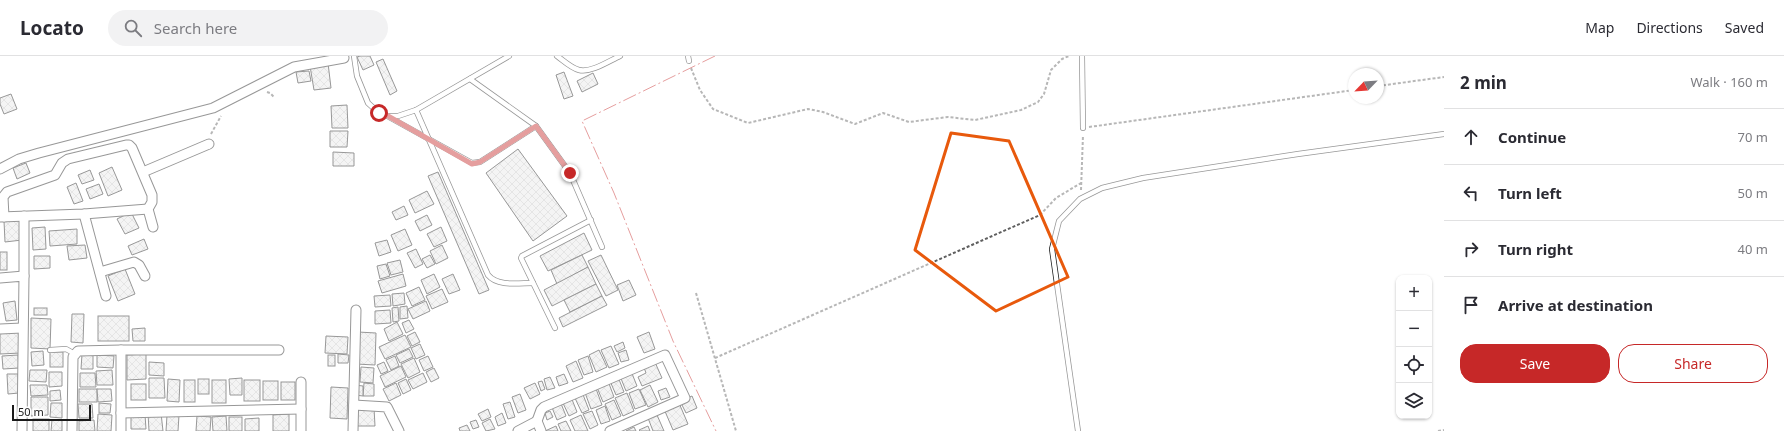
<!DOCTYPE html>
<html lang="en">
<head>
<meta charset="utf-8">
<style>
	:root { --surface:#fff; --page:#f2f2f3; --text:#2b2b33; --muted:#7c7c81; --line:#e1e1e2; --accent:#c62828 }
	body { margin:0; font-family:"Noto Sans",sans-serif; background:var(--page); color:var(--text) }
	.controls { position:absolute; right:12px; bottom:12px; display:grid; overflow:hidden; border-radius:8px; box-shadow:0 1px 3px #0004 }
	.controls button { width:36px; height:36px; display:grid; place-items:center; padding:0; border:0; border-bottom:1px solid var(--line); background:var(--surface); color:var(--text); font:20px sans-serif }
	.compass { position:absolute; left:1348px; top:12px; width:36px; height:36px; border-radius:50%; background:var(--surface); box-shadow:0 1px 3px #0004; rotate:245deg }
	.scale { position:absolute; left:12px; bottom:10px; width:79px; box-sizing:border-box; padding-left:4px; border:2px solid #1a1a1a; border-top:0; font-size:11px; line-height:14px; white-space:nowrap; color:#1a1a1a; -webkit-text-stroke:3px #fff; paint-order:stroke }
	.stop { position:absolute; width:12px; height:12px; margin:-9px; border:3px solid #c62828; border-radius:50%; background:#fff }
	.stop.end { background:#c62828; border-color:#fff; box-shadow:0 1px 4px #0008 }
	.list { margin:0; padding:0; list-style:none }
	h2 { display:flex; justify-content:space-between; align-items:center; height:52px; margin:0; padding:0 16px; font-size:17px }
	h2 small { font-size:13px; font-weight:400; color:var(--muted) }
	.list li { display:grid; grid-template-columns:26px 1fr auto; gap:12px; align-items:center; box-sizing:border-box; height:56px; padding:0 16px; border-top:1px solid var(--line) }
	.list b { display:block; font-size:15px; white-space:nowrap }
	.list em { font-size:13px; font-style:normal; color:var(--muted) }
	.actions { display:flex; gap:8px; padding:12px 16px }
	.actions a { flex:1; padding:9px 0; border:1px solid var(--accent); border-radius:16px; text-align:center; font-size:14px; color:var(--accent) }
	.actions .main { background:var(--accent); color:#fff }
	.icon { flex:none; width:22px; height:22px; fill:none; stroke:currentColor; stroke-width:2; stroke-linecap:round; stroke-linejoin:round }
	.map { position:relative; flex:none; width:1444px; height:375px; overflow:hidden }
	header { display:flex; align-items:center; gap:24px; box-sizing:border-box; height:56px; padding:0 20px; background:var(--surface); border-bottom:1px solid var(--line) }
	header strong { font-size:19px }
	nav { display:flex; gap:22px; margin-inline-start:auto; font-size:14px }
	.search { width:280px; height:36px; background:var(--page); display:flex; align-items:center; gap:10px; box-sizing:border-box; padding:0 14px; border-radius:22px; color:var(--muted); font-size:15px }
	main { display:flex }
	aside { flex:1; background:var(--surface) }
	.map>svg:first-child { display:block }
	.building { fill:url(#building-cross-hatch); stroke:#1a1a1a }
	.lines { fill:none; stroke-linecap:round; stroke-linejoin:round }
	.lane-casing { stroke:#1a1a1a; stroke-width:6 }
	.street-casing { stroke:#1a1a1a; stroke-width:11 }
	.path { stroke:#5f5f5f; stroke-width:2; stroke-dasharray:3 2; stroke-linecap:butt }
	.lane { stroke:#fff; stroke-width:4.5 }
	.street { stroke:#fff; stroke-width:9 }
	.power { stroke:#c62828; stroke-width:1; stroke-dasharray:14 3 2 3; stroke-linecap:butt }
	.route { stroke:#c62828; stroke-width:5 }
	.marked { fill:none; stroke:#e8590c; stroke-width:3; stroke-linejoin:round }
</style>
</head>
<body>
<header>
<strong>Locato</strong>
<div class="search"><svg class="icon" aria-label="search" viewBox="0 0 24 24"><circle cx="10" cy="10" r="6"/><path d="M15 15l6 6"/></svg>Search here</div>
<nav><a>Map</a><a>Directions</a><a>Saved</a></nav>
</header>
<main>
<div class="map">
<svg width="1444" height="375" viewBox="0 0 1444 375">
	<defs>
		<pattern id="building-cross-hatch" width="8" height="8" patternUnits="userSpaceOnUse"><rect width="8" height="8" fill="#e6e6e6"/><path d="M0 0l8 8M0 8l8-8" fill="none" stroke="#c5c5c5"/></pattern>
	</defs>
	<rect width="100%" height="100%" fill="#fff"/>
	<g class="building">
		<polygon points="360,0 370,0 374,9 363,14 357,1"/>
		<polygon points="383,3 397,35 390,39 376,6"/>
		<polygon points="328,7 331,32 314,34 310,10"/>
		<polygon points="309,15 311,25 298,27 296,16"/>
		<polygon points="564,16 573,40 564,43 556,19"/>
		<polygon points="593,17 598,28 582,36 577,25"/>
		<polygon points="11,38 17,53 4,58 0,48 0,42"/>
		<polygon points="347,49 348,72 332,72 331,50"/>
		<polygon points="330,75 348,75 347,91 330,91"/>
		<polygon points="518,93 567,160 533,185 486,117"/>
		<polygon points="333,96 354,97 354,110 333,110"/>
		<polygon points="26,107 30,117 17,123 13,112"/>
		<polygon points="112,111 122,134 108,140 99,117"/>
		<polygon points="90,114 94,124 82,128 78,119"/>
		<polygon points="438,116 489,234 479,238 428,120"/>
		<polygon points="76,127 83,145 74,148 67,131"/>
		<polygon points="99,128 103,138 90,143 86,133"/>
		<polygon points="427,135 434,148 415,157 409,144"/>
		<polygon points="404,150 408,159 396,164 392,156"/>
		<polygon points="131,156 139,172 125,178 117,163"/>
		<polygon points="427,159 432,169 420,175 415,165"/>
		<polygon points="20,163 22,184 5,186 4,165"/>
		<polygon points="45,171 46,193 33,194 32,172"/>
		<polygon points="441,171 447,185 434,191 427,178"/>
		<polygon points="77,173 77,188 50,190 49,175"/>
		<polygon points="405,173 412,189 398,195 391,179"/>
		<polygon points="584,177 592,194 548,215 540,200"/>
		<polygon points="144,183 148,193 132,199 128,190"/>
		<polygon points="387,184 391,196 379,200 375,187"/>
		<polygon points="85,189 87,202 69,204 67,190"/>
		<polygon points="442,189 448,202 436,208 430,195"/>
		<polygon points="416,193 423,208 415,212 407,197"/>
		<rect x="0" y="196" width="7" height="18"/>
		<polygon points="430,199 435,208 427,212 422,203"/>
		<polygon points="582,199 588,211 557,228 551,214"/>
		<polygon points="601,199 618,234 606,240 588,205"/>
		<polygon points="34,200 50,200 50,212 34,213"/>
		<polygon points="400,204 403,216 391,219 387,207"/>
		<polygon points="386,208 390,220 380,223 377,210"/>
		<polygon points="588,211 596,228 552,250 544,234"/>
		<polygon points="125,213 135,238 118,245 108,220"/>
		<polygon points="403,218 406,230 382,237 378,225"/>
		<polygon points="434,218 440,231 427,238 421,224"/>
		<polygon points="453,218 460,234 449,238 442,223"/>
		<polygon points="629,224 636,239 623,245 617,229"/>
		<polygon points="596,228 602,240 570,256 564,244"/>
		<polygon points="419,231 425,244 412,250 406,237"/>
		<polygon points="442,233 448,246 432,253 426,240"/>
		<polygon points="404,237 405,248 393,250 392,238"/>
		<polygon points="390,239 391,250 375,251 374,240"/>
		<polygon points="602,240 607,249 563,271 559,262"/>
		<polygon points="15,245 17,264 6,265 3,247"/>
		<polygon points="426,245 430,255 413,263 408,253"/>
		<polygon points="407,250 408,262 400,263 400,251"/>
		<polygon points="398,251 399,265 393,266 392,252"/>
		<rect x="34" y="252" width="13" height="7"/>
		<polygon points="390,254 391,267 375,268 375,255"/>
		<polygon points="72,258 84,258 83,287 71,286"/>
		<rect x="98" y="260" width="31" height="25"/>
		<polygon points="31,262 51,263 50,293 31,292"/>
		<polygon points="409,264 414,273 406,277 402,267"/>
		<polygon points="397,266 403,278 389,285 384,273"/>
		<polygon points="145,272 145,285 133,285 132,273"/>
		<polygon points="19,275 21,297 0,298 0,276"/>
		<polygon points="358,276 376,277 375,309 356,308"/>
		<polygon points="415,276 420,286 412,290 407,280"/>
		<polygon points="649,276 655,293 644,297 637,281"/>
		<polygon points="405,279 411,291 385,303 379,291"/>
		<polygon points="326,280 348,281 347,298 325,297"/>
		<polygon points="623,286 625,292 617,296 614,290"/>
		<polygon points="420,288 425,299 416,303 411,292"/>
		<polygon points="611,290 619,308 609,312 601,294"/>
		<polygon points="409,293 413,301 400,307 396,299"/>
		<polygon points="599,294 607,311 596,316 589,299"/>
		<polygon points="626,294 629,304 621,306 618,297"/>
		<polygon points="43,295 44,309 32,310 31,296"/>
		<rect x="50" y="296" width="13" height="15"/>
		<polygon points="82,298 93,298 93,313 81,313"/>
		<polygon points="146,298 146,323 127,324 127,299"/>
		<polygon points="338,298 349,299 348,307 338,307"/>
		<polygon points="18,299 19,312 3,313 2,300"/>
		<polygon points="97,299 114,300 113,312 97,311"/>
		<rect x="328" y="299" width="7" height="11"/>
		<polygon points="395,300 399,310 391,314 386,304"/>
		<polygon points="428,300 433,311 424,315 419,304"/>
		<polygon points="588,300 593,316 584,319 578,304"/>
		<polygon points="414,302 420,316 408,322 401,308"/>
		<polygon points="654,304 662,322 642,330 638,321 646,317 643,309"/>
		<polygon points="576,305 583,322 573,326 566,310"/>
		<polygon points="149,306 164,307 164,320 149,319"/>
		<polygon points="384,306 388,315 381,318 377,309"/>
		<polygon points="401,310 406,321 385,331 380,320"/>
		<polygon points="361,311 374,312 373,327 360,326"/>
		<polygon points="434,312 439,322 431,326 426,316"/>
		<polygon points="30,314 47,314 46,326 29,325"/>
		<polygon points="112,314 113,329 97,329 96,315"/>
		<polygon points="631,315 637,330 626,335 620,320"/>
		<polygon points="49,316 62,316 62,330 49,331"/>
		<polygon points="80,317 95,317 96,331 80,331"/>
		<polygon points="423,317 427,326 413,333 408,324"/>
		<polygon points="7,318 18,318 19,337 8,338"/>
		<polygon points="564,318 568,327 559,330 556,321"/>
		<polygon points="550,321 555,332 547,334 544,323"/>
		<polygon points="618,321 624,336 616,339 610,325"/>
		<polygon points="149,322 164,322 165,342 149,342"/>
		<polygon points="242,322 242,339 230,339 229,323"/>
		<polygon points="168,323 180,324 179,346 167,345"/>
		<rect x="198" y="323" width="11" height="15"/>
		<polygon points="406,323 411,334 403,338 398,327"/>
		<rect x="184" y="324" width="11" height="22"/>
		<rect x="212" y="324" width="14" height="23"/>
		<rect x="244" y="324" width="16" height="21"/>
		<rect x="263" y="325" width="15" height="19"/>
		<polygon points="542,325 545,333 541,335 538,326"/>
		<polygon points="608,325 614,341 603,346 596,329"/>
		<rect x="281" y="326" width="14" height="18"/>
		<polygon points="364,327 374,328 374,340 363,340"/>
		<polygon points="396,327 401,339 389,345 383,333"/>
		<polygon points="535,327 540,338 530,343 524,332"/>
		<rect x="131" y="328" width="15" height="16"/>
		<polygon points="30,329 47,329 48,339 31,340"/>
		<polygon points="355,329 363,330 363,340 355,339"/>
		<polygon points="650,329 658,346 648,351 640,334"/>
		<polygon points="595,330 602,349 591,353 584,334"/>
		<polygon points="331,331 348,332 347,363 330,362"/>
		<polygon points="666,332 670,341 661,344 658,335"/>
		<rect x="79" y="333" width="18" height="13"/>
		<polygon points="97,333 111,333 112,345 98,346"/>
		<polygon points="639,333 646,349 635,353 629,337"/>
		<polygon points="60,334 61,344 50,345 50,335"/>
		<polygon points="582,336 589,354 582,357 574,340"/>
		<polygon points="627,337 634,355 623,360 615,342"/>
		<polygon points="520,338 526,354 518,357 512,341"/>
		<polygon points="692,340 697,352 686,357 680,345"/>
		<polygon points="31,341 48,341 48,359 31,360"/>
		<polygon points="571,341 577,356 569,360 562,345"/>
		<polygon points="614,344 621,360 612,364 605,348"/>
		<polygon points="560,345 566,360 557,364 551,349"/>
		<polygon points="510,346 515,361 508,363 503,348"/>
		<polygon points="51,347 62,347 62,362 50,361"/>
		<polygon points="99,347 111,348 110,357 99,357"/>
		<polygon points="679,347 688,368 673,374 664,353"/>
		<polygon points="78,348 92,348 93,362 79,362"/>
		<polygon points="605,350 610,365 601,368 596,354"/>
		<polygon points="354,352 374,352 375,370 355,370"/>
		<polygon points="488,353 491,361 482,365 478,358"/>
		<polygon points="550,355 553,361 547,364 545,357"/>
		<polygon points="592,355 598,369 590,373 583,358"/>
		<polygon points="148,357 161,357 163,375 149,375"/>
		<polygon points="502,357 506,367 498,370 495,361"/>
		<polygon points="98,358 112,359 111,375 97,375"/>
		<polygon points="289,358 289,375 273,375 273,359"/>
		<polygon points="131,359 145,359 146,373 131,373"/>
		<polygon points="167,359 179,359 178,375 166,375"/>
		<polygon points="581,359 588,375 575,375 570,364"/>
		<polygon points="657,359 664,375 653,375 648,362"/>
		<polygon points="197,360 211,361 210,375 196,375"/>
		<polygon points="226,360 227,375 213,375 212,361"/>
		<rect x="229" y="361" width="13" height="14"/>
		<polygon points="259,362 259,375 245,375 245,363"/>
		<rect x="33" y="363" width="16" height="12"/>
		<polygon points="490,363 495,373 486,375 482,367"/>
		<polygon points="52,364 62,364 62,375 51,375"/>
		<polygon points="94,364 95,375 79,375 79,365"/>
		<polygon points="476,364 479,371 473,373 470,366"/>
		<polygon points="566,365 571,375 561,375 558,368"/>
		<polygon points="467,369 470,375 460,375 459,372"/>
		<polygon points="556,370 558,375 545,375"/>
		<polygon points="648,370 650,375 640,375 639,374"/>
		<polygon points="634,371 636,375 626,375"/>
	</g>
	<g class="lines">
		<g class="lane-casing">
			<g id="lane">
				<polyline points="354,0 357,20 368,47 379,57 388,60 398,60 416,54 509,0"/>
				<path d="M557,0C564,5 571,12 579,14C591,17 609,5 620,0"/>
				<polyline points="688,0 689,5"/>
				<polyline points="1082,0 1083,72"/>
				<polyline points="470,23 536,70 570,117 602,191"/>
				<path d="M416,54L488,219C498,231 519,227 533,227"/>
				<polyline points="389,61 472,107 480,106 536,70"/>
				<polyline points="555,272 521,202 522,200 591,164"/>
				<polyline points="50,294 66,293 75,298"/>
				<polyline points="1078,375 1052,193 1059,165 1080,143 1102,132 1143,122 1298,98 1444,78"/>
			</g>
		</g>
		<g class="street-casing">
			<g id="street">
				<polyline points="0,113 19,103 39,97 213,52 294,11 344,2"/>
				<polyline points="143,116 209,88"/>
				<polyline points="84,158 106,240"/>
				<polyline points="0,161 84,158 148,153"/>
				<polyline points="4,161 3,141 7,136 55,119 62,107 68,103 126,89 129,89 132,92 152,139 152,146 148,153 153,171"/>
				<polyline points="100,216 134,206 139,209 145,220"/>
				<polyline points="24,220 24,160"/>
				<polyline points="0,222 24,220 22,375"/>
				<polyline points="0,273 22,272"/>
				<polyline points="301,326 301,375"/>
				<polyline points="354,349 387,351 399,375"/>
				<polyline points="121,357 301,353"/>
				<polyline points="72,375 73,301 78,295 121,294 279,294"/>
				<polyline points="121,375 121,294"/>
				<polyline points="353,375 356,254"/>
				<polyline points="518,375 537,365"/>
				<polyline points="541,375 537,365 541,354 544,351 665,299 685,342 610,375"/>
			</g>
		</g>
		<g class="path">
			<polyline points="691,12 700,34 713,53 748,67 808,53 823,56 855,68 883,57 909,66 948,61 975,64 1021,54 1038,46 1044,38 1051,14 1062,3 1069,0"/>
			<polyline points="1378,30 1444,21"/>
			<polyline points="267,36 270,37 274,41"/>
			<polyline points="1089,71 1354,34"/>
			<polyline points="211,78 221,60"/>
			<polyline points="1081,134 1083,79"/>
			<polyline points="696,237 736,375"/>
			<polyline points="715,302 1040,159 1056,142 1081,127"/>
			<polyline points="1438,375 1444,374"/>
		</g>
		<use href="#lane" class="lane"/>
		<use href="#street" class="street"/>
		<polyline class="power" points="715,0 582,65 614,137 673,285 716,375"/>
	</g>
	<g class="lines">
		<polyline class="route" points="379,57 388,60 472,108 480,106 536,70 570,117"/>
	</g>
	<path d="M0 0H1444V375H0ZM951,77L1009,85L1068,221L996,255L915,194Z" fill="#fff" fill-opacity=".55" fill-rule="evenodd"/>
	<path class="marked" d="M951,77L1009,85L1068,221L996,255L915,194Z"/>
</svg>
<div class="controls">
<button>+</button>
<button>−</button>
<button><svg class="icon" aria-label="locate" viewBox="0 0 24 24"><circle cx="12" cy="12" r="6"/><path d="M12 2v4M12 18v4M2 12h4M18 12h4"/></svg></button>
<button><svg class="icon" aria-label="layers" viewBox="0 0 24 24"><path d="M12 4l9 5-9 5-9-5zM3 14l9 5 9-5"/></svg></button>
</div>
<svg class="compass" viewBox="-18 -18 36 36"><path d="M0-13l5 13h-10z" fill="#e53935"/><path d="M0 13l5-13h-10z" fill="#7c7c81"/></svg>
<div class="scale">50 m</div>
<div class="stop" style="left:379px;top:57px"></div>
<div class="stop end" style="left:570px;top:117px"></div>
</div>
<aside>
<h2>2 min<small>Walk · 160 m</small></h2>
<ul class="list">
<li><svg class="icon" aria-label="ahead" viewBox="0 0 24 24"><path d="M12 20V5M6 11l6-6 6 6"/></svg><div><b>Continue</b></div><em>70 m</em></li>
<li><svg class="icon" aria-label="left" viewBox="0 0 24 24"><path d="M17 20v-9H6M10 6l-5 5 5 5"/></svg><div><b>Turn left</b></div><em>50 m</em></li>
<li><svg class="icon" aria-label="right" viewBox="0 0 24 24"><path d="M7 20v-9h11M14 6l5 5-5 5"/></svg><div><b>Turn right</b></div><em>40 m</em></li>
<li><svg class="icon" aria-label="arrive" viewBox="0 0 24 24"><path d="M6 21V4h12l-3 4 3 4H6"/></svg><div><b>Arrive at destination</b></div></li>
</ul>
<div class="actions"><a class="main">Save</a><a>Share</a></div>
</aside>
</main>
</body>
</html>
